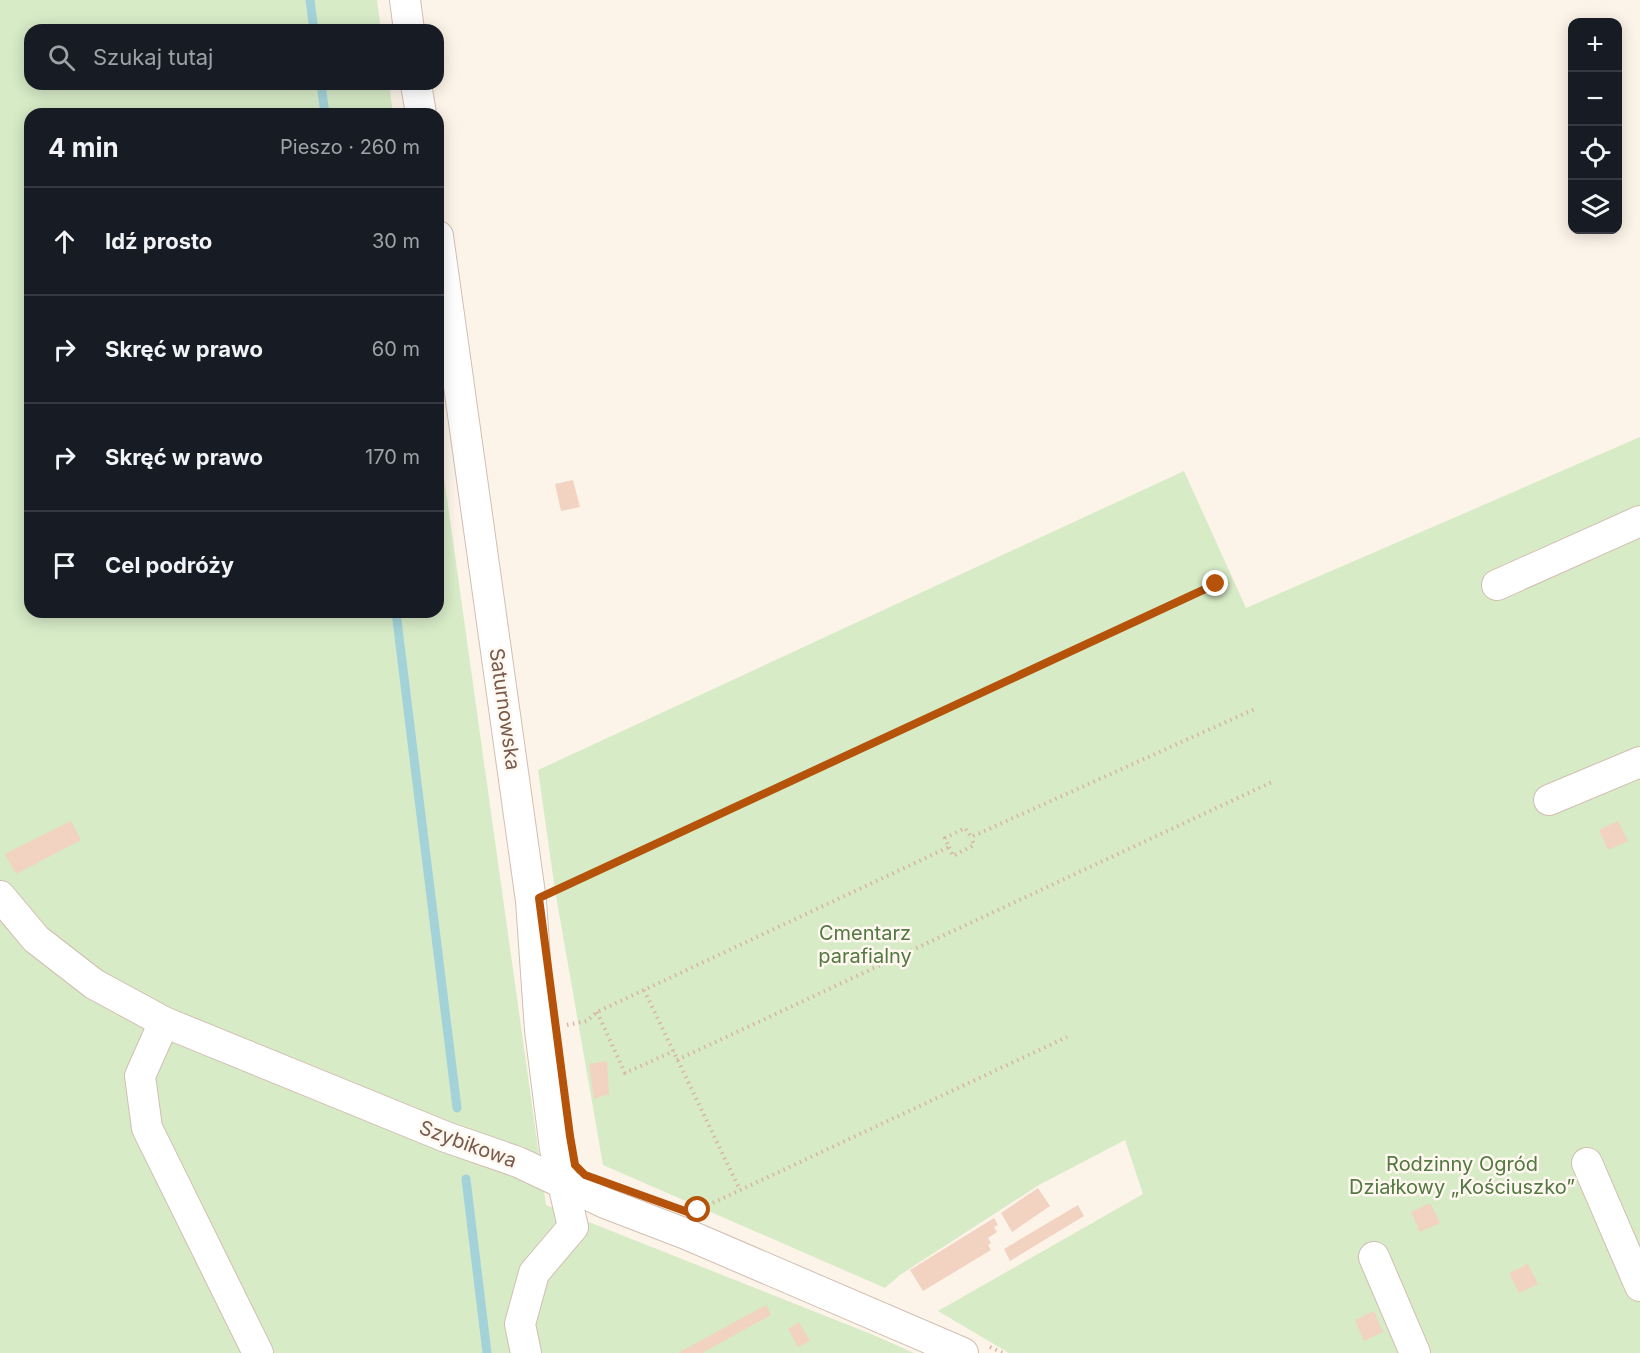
<!DOCTYPE html>
<html lang="pl">
<head>
<meta charset="utf-8">
<style>
	:root { --surface:#171b24; --page:#20242c; --text:#f1f3f6; --muted:#9ea1a6; --line:#363941 }
	body { margin:0; font-family:Inter,sans-serif; background:var(--page); color:var(--text) }
	.controls { position:absolute; right:18px; top:18px; display:grid; overflow:hidden; border-radius:12px; box-shadow:0 3px 15px #0003 }
	.controls button { width:54px; height:54px; display:grid; place-items:center; padding:0; border:0; border-bottom:2px solid var(--line); background:var(--surface); color:var(--text); font:30px sans-serif }
	.stop { position:absolute; width:18px; height:18px; margin:-14px; border:4px solid #b45309; border-radius:50%; background:#fff }
	.stop.end { background:#b45309; border-color:#fff; box-shadow:0 2px 6px #0008 }
	.list { margin:0; padding:0; list-style:none }
	h2 { display:flex; justify-content:space-between; align-items:center; height:78px; margin:0; padding:0 24px; font-size:26px }
	h2 small { font-size:20px; font-weight:400; color:var(--muted) }
	.list li { display:grid; grid-template-columns:39px 1fr auto; gap:18px; align-items:center; box-sizing:border-box; height:108px; padding:0 24px; border-top:2px solid var(--line) }
	.list b { display:block; font-size:22px; white-space:nowrap }
	.list em { font-size:20px; font-style:normal; color:var(--muted) }
	.icon { flex:none; width:33px; height:33px; fill:none; stroke:currentColor; stroke-width:2; stroke-linecap:round; stroke-linejoin:round }
	.map { position:relative; flex:none; width:1640px; height:1353px; overflow:hidden }
	.search { position:absolute; background:var(--surface); box-shadow:0 3px 15px #0003; left:24px; top:24px; width:420px; height:66px; display:flex; align-items:center; gap:15px; box-sizing:border-box; padding:0 21px; border-radius:18px; color:var(--muted); font-size:22px }
	.panel { position:absolute; background:var(--surface); box-shadow:0 3px 15px #0003; left:24px; top:108px; width:420px; height:510px; border-radius:18px }
	.map>svg:first-child { display:block }
	.green { fill:#d7ebc7 }
	.lines { fill:none; stroke-linecap:round; stroke-linejoin:round }
	.stream { stroke:#a3d3d9; stroke-width:9 }
	.building { fill:#f2d2c1 }
	.minor-casing { stroke:#d2beb1; stroke-width:32 }
	.path { stroke:#d8b5a3; stroke-width:4; stroke-dasharray:1.5 4.5; stroke-linecap:butt }
	.minor { stroke:#fff; stroke-width:30 }
	.route { stroke:#b45309; stroke-width:8 }
	.labels { text-anchor:middle; dominant-baseline:central; stroke-width:5; stroke-linejoin:round; paint-order:stroke }
	.street-label { font-size:20px; fill:#785a4c; stroke:#fff8f0 }
	.park-label { font-size:20px; fill:#537841; stroke:#fff8f0 }
</style>
</head>
<body>
<div class="map">
<svg width="1640" height="1353" viewBox="0 0 1640 1353">
	<rect width="100%" height="100%" fill="#fdf4e9"/>
	<g class="green">
		<polygon points="0,0 377,0 381,30 30,30 30,84 389,84 393,114 30,114 30,612 438,612 438,434 546,1205 871,1334 914,1353 0,1353"/>
		<polygon points="1640,437 1640,1353 1009,1353 938,1311 1143,1194 1125,1140 1039,1185 900,1275 885,1288 603,1165 555,890 538,770 1184,471 1246,608"/>
	</g>
	<g class="lines">
		<g class="stream">
			<polyline points="310,0 314,30"/>
			<polyline points="321,84 325,114"/>
			<polyline points="396,612 457,1108"/>
			<polyline points="466,1179 487,1353"/>
		</g>
	</g>
	<g class="building">
		<polygon points="573,480 580,507 561,511 555,484"/>
		<polygon points="71,821 81,840 16,874 5,854"/>
		<polygon points="1618,821 1628,841 1608,850 1599,830"/>
		<polygon points="607,1061 609,1094 594,1099 589,1064"/>
		<polygon points="1038,1188 1050,1206 1012,1232 1001,1213"/>
		<polygon points="1430,1203 1440,1223 1420,1232 1411,1212"/>
		<polygon points="1078,1205 1084,1216 1010,1261 1004,1249"/>
		<polygon points="994,1218 998,1225 994,1227 997,1232 988,1238 991,1243 988,1245 991,1250 923,1291 910,1270"/>
		<polygon points="1528,1264 1538,1284 1519,1293 1509,1273"/>
		<polygon points="766,1305 771,1315 702,1353 678,1353"/>
		<polygon points="1374,1311 1383,1332 1364,1341 1355,1320"/>
		<polygon points="799,1322 810,1341 798,1347 788,1329"/>
	</g>
	<g class="lines">
		<g class="minor-casing">
			<g id="minor">
				<polyline points="405,0 409,30"/>
				<polyline points="416,84 421,114"/>
				<polyline points="438,236 531,901 540,1030 555,1149 573,1227 534,1273 520,1324 526,1353"/>
				<polyline points="1497,585 1640,521"/>
				<polyline points="1549,800 1640,762"/>
				<polyline points="0,896 36,939 94,984 164,1022 446,1137 518,1162 605,1203 686,1234 963,1353"/>
				<polyline points="164,1022 140,1076 147,1128 258,1353"/>
				<polyline points="1587,1163 1640,1286"/>
				<polyline points="1374,1257 1415,1353"/>
			</g>
		</g>
		<g class="path">
			<polyline points="949,847 953,856 974,845 971,837"/>
			<polyline points="559,889 1216,584"/>
			<polyline points="644,990 740,1190"/>
			<polyline points="597,1012 625,1073 674,1051"/>
			<polyline points="567,1025 587,1021 597,1012 949,847 945,838 965,828 971,837 1257,708"/>
			<polyline points="677,1060 1272,782"/>
			<polyline points="702,1208 1067,1037"/>
			<polyline points="990,1347 1003,1353"/>
		</g>
		<use href="#minor" class="minor"/>
	</g>
	<g class="lines">
		<polyline class="route" points="698,1210 696,1215 585,1175 575,1165 570,1136 539,898 1216,584"/>
	</g>
	<g class="labels">
		<g class="street-label">
			<text transform="translate(505 709) rotate(82)">Saturnowska</text>
			<text transform="translate(468 1144) rotate(20)">Szybikowa</text>
		</g>
		<g class="park-label">
			<text x="865" y="933">Cmentarz<tspan x="865" dy="23">parafialny</tspan></text>
			<text x="1462" y="1164">Rodzinny Ogród<tspan x="1462" dy="23">Działkowy „Kościuszko”</tspan></text>
		</g>
	</g>
</svg>
<div class="controls">
<button>+</button>
<button>−</button>
<button><svg class="icon" aria-label="locate" viewBox="0 0 24 24"><circle cx="12" cy="12" r="6"/><path d="M12 2v4M12 18v4M2 12h4M18 12h4"/></svg></button>
<button><svg class="icon" aria-label="layers" viewBox="0 0 24 24"><path d="M12 4l9 5-9 5-9-5zM3 14l9 5 9-5"/></svg></button>
</div>
<div class="stop" style="left:698px;top:1210px"></div>
<div class="stop end" style="left:1216px;top:584px"></div>
<div class="search"><svg class="icon" aria-label="search" viewBox="0 0 24 24"><circle cx="10" cy="10" r="6"/><path d="M15 15l6 6"/></svg>Szukaj tutaj</div>
<section class="panel">
<h2>4 min<small>Pieszo · 260 m</small></h2>
<ul class="list">
<li><svg class="icon" aria-label="ahead" viewBox="0 0 24 24"><path d="M12 20V5M6 11l6-6 6 6"/></svg><div><b>Idź prosto</b></div><em>30 m</em></li>
<li><svg class="icon" aria-label="right" viewBox="0 0 24 24"><path d="M7 20v-9h11M14 6l5 5-5 5"/></svg><div><b>Skręć w prawo</b></div><em>60 m</em></li>
<li><svg class="icon" aria-label="right" viewBox="0 0 24 24"><path d="M7 20v-9h11M14 6l5 5-5 5"/></svg><div><b>Skręć w prawo</b></div><em>170 m</em></li>
<li><svg class="icon" aria-label="arrive" viewBox="0 0 24 24"><path d="M6 21V4h12l-3 4 3 4H6"/></svg><div><b>Cel podróży</b></div></li>
</ul>
</section>
</div>
</body>
</html>
